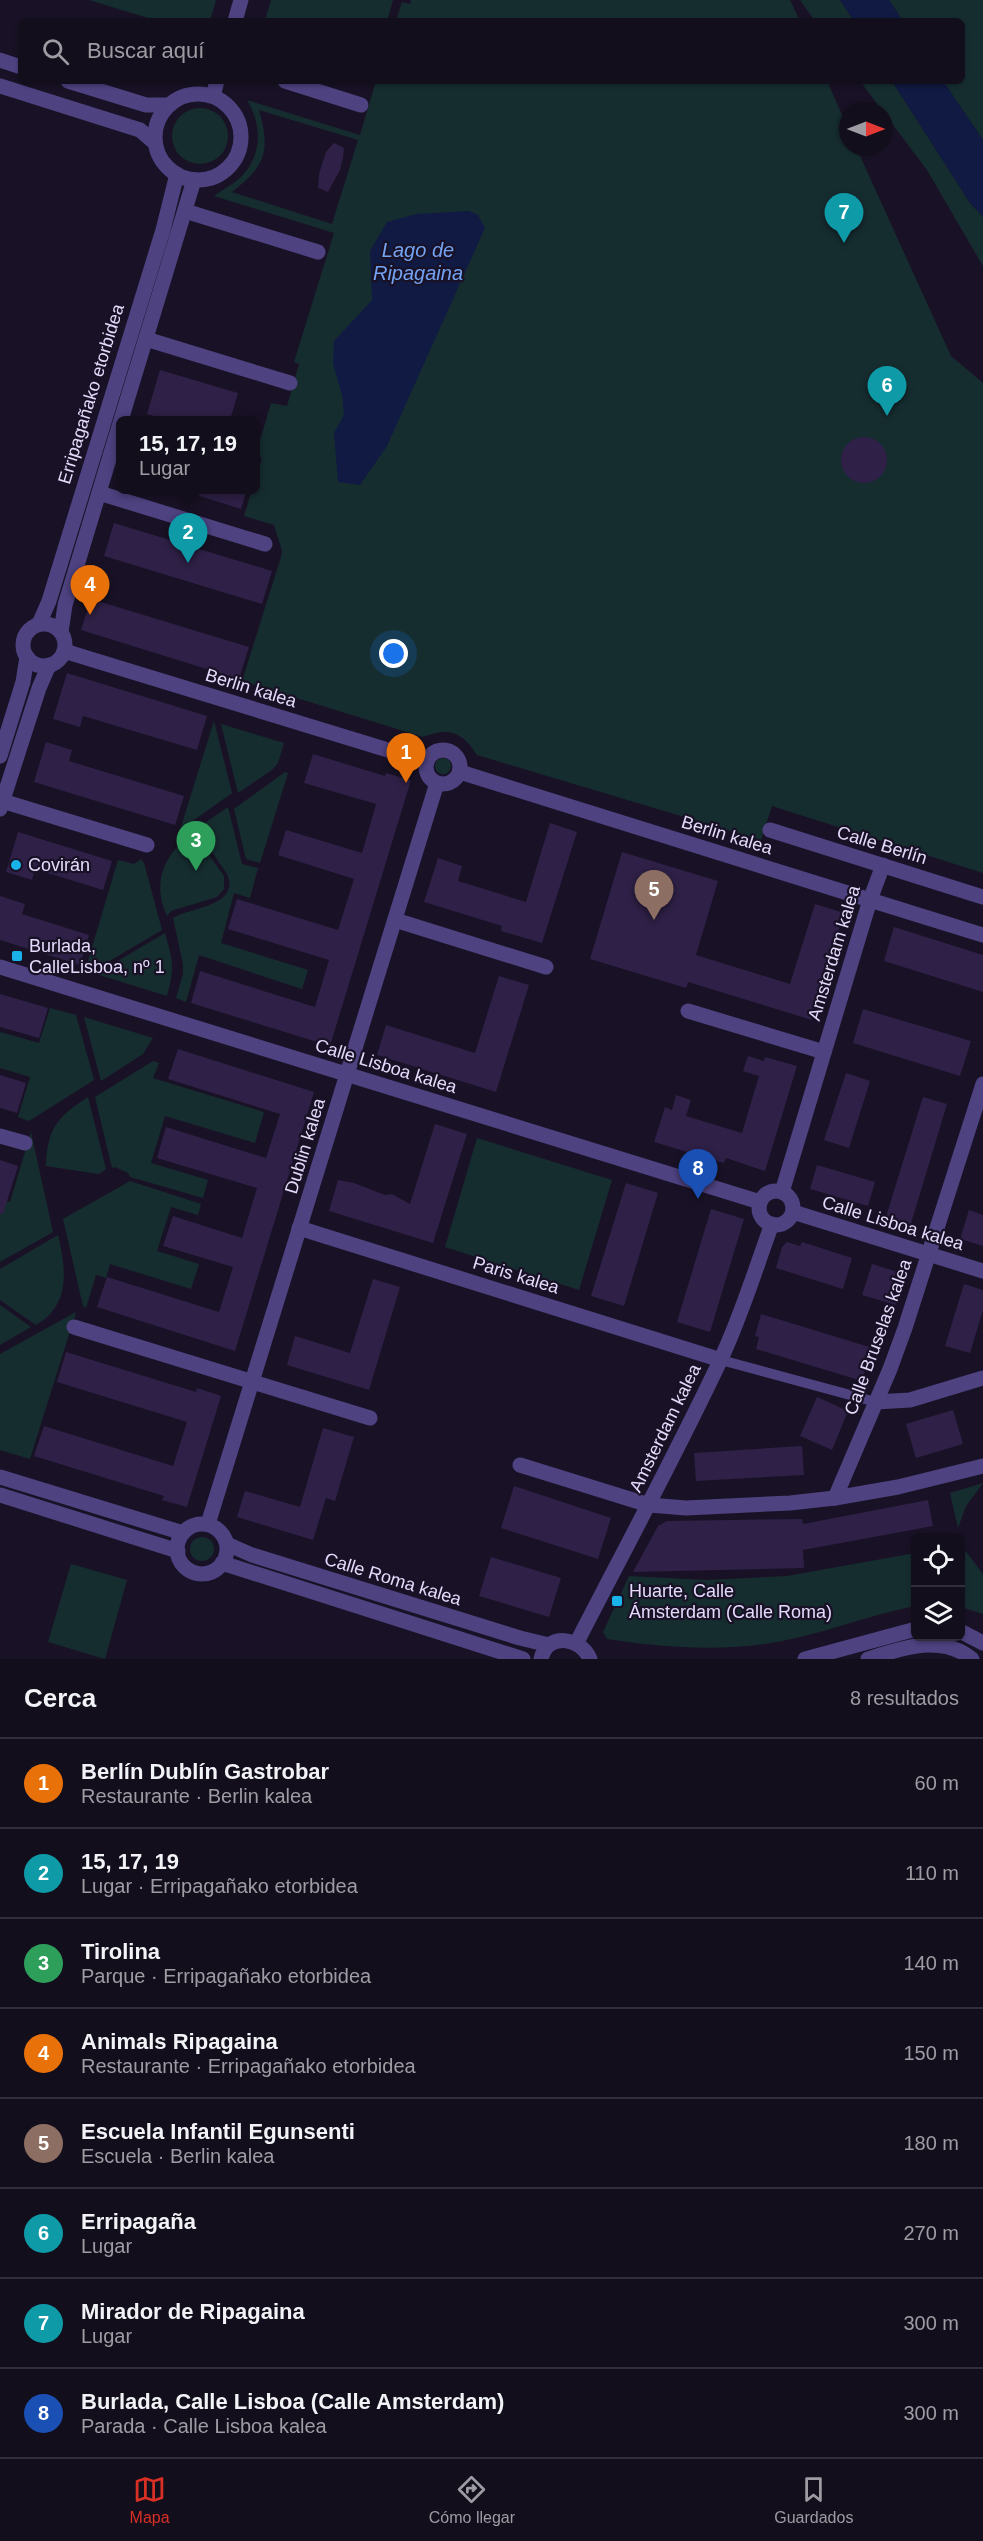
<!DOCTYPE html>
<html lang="es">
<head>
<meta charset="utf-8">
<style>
	:root { --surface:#130e1c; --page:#1c1725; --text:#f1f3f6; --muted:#9d9ca3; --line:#322e3b; --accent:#d93025 }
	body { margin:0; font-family:Helvetica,sans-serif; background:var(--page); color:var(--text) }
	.controls { position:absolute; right:18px; bottom:18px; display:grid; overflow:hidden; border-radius:9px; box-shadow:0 2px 4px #0004 }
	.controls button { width:54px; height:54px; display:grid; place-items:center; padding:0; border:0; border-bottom:2px solid var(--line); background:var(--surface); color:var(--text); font:30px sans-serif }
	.compass { position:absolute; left:839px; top:102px; width:54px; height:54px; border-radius:50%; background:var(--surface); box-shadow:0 2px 4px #0004; rotate:90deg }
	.you { position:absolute; left:394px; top:654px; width:21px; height:21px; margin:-15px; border:4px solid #fff; border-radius:50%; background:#1a73e8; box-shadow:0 0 0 9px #1a73e833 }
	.badge { display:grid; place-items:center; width:39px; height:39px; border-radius:50%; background:var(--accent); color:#fff; font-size:20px; font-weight:700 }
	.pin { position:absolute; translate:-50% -50px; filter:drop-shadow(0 2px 3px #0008) }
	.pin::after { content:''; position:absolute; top:32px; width:21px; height:18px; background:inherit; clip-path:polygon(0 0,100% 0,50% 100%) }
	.popup { position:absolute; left:116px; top:416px; width:144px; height:78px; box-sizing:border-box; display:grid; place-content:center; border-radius:9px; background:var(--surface); filter:drop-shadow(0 2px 4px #0005); font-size:20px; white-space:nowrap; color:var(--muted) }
	.popup b { font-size:22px; color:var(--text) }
	.popup::after { content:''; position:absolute; left:50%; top:100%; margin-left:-12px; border:12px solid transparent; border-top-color:var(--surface) }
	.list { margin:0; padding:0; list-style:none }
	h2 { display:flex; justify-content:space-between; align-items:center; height:78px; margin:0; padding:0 24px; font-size:26px }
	h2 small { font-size:20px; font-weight:400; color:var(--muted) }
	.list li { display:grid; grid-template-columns:39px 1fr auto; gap:18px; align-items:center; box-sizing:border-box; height:90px; padding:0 24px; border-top:2px solid var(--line) }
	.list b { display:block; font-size:22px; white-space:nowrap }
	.list p { margin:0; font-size:20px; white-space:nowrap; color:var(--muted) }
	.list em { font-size:20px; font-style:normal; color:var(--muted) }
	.icon { flex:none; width:33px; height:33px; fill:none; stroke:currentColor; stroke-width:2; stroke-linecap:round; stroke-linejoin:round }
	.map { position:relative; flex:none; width:983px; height:1659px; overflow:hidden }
	.search { position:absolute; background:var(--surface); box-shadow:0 2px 4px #0004; left:18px; right:18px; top:18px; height:66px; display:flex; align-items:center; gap:15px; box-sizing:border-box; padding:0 21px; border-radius:9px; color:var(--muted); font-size:22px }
	.sheet { height:798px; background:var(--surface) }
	nav { display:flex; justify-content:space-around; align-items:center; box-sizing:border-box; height:84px; border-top:2px solid var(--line); background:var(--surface); font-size:16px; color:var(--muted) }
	nav a { display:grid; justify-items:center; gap:3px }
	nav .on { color:var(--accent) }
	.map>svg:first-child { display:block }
	.green { fill:#162d30; fill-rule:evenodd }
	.water { fill:#101a42 }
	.building { fill:#2e2046 }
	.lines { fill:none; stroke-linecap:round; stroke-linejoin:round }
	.pedestrian { stroke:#4e4281; stroke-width:10 }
	.minor { stroke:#4e4281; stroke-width:15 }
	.tertiary { stroke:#4e4281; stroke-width:15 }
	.poi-dot { fill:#19b3ea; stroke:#191226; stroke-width:2 }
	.labels { text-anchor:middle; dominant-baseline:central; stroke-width:4.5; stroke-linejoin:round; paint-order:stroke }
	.street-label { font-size:18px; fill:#e4dbfc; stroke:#191226 }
	.poi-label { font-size:18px; fill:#e4dbfc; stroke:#191226; text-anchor:start }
	.water-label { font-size:20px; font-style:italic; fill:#73a3f2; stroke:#191226 }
</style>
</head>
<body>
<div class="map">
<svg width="983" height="1659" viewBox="0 0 983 1659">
	<rect width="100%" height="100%" fill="#191226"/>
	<g class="green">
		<polygon points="89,0 216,0 210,21 158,21"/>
		<polygon points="271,0 393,0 387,21 265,21"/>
		<polygon points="411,0 790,0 800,21 396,21 402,2 410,4"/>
		<polygon points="800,0 840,0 854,21 815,21"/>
		<polygon points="889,0 983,0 983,140 943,81 962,81 962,21 903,21"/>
		<path d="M376,81H827L848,128V147H856L951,356L983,383V873L772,806L761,840L477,755C462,732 450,727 423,737L242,681L281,557L282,551L274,525L244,516L252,490H255L256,479L262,458L256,454L271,403L287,406L299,364L294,362L334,233L214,196C223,189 234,184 241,177C263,154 262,125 247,100L360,135ZM259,110L358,140L332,224L232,192C265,166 271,152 259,110Z"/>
		<polygon points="860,81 892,81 970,203 983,217 983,266 927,170"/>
		<circle cx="200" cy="136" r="28"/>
		<polygon points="214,721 232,793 180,830"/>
		<polygon points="221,724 284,743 278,763 272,770 238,793"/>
		<circle cx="443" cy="766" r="8"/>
		<polygon points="285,772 288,773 260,863 246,859 234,809"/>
		<path d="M228,807L242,864L258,868L250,898L234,893L221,943L308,970L302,989L199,955L186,1002L176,998L183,974V964L173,918C190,907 241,906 227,874L196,829Z"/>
		<path d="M193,832L224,876V889L217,897L171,911L167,916C151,881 165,854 193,832Z"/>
		<polygon points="141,859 144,863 162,930 89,973 85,971 118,860 134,864"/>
		<path d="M165,933C173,962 175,967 167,996L96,974Z"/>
		<polygon points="50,1008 76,1015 94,1080 29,1121 18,1117 30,1077 0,1068 0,1032 39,1043"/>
		<polygon points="84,1017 153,1038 143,1054 101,1081"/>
		<polygon points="153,1061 159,1063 153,1078 264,1112 255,1143 165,1116 151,1163 208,1180 203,1198 130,1177 128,1173 115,1167 112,1168 95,1097"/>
		<path d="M88,1097L106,1169L99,1174L46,1166C47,1129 57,1117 88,1097Z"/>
		<polygon points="31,1132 53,1232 0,1262 0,1200 10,1202"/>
		<polygon points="477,1138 612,1180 579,1290 445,1247"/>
		<polygon points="130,1181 201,1204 198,1215 171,1207 157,1251 199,1264 191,1289 110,1264 106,1278 96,1275 86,1308 83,1306 63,1219"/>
		<path d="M58,1235C66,1268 71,1305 36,1325L0,1300V1269Z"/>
		<polygon points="0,1305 31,1327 0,1345"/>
		<polygon points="76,1312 30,1459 0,1450 0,1354"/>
		<polygon points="983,1483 966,1506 958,1528 950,1493"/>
		<circle cx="202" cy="1549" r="12"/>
		<polygon points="961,1545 983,1574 983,1614 961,1607"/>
		<path d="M915,1553V1606C878,1613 841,1627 804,1636C739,1653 673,1649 607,1639L603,1632L629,1576L706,1580L787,1576Z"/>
		<polygon points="71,1564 127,1580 105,1659 48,1642"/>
	</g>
	<g class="water">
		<polygon points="840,0 889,0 903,21 854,21"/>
		<polygon points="892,81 943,81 983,140 983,217 970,203"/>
		<polygon points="469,211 478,215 485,228 387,446 360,485 338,482 334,433 344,415 342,395 333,364 334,341 372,300 370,251 387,222 416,214"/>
	</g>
	<g class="building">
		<polygon points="334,143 344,148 343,158 340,170 328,192 318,188 319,174 326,152"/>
		<polygon points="160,370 238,393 230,420 168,420 147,414"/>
		<circle cx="864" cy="460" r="23"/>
		<polygon points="187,489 247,489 241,509 187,492"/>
		<polygon points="114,523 272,571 262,604 104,556"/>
		<polygon points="91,599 249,647 239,679 81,630"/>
		<polygon points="67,673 207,716 197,750 83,716 80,727 53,719"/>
		<polygon points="46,742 72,750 69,761 184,796 175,825 34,782"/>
		<polygon points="313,754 385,776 386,773 411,780 330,1046 191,1003 200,971 315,1007 329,960 228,929 237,899 338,930 354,879 278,855 286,830 362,853 376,804 304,783"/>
		<polygon points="550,823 577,832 542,943 501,931 502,926 424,902 438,858 462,866 458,881 526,902"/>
		<polygon points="18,832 112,861 103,890 35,869 32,880 6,872"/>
		<polygon points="622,852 718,881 696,955 790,984 815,904 844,913 812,1020 688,982 686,988 590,959"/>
		<polygon points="0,896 25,904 22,914 89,935 80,965 0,940"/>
		<polygon points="894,927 983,955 983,992 884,961"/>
		<polygon points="499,976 529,985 496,1092 377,1055 386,1025 475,1053"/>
		<polygon points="0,994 48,1008 39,1038 0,1027"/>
		<polygon points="863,1009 971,1041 960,1076 853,1043"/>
		<polygon points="178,1049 314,1092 235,1351 97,1307 107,1277 219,1312 233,1267 163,1246 173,1216 242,1238 257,1188 157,1158 166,1127 266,1158 280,1114 168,1079"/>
		<polygon points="748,1056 764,1061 765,1057 797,1066 765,1171 726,1158 724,1163 654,1142 665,1107 672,1110 676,1095 691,1100 686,1116 742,1133 759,1076 743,1071"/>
		<polygon points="846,1073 870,1081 849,1148 824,1140"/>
		<polygon points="0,1075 26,1083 17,1113 0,1108"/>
		<polygon points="923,1097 947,1104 909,1230 884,1223"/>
		<polygon points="435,1124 467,1134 433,1243 329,1211 338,1180 354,1183 385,1195 392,1194 410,1204"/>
		<polygon points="0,1160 18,1166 3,1214 0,1214"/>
		<polygon points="817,1165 875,1182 868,1206 810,1189"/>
		<polygon points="626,1183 658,1193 624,1306 591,1296"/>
		<polygon points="711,1209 744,1219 710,1332 677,1322"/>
		<polygon points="969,1210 983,1215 983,1246 960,1239"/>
		<polygon points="787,1242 800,1246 802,1242 852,1258 843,1289 776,1268 782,1247"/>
		<polygon points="872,1264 901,1273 898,1281 902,1283 896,1305 862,1295"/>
		<polygon points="373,1279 400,1287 369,1390 287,1365 295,1336 350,1353"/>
		<polygon points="964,1284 983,1290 983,1310 970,1353 945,1346"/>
		<polygon points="761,1314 876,1349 869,1371 865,1369 862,1381 756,1349 759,1337 755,1336"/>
		<polygon points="66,1352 196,1392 197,1388 221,1396 187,1507 162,1500 164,1496 34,1456 44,1426 173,1466 187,1422 57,1382"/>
		<polygon points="817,1397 848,1411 832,1450 800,1436"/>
		<polygon points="953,1410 963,1444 916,1458 906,1424"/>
		<polygon points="323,1428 354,1437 335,1501 326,1498 313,1540 237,1517 245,1491 300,1507"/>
		<polygon points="802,1446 804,1475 696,1481 694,1453"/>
		<polygon points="514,1486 611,1518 598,1559 501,1528"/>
		<polygon points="928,1500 933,1526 803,1550 804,1568 633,1572 658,1526 667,1521 802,1519 803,1524"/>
		<polygon points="491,1557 561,1578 549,1617 479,1596"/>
	</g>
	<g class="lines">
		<polyline class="pedestrian" points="721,1360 876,1402"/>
		<g class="minor">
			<polyline points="235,21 241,0"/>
			<polyline points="285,81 361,105"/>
			<polyline points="213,96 217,81"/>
			<polyline points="185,211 318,252"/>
			<polyline points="146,339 290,383"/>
			<polyline points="99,493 265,544"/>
			<polyline points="2,801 147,845"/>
			<polyline points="770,830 983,897"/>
			<polyline points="883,865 870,900 983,935"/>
			<polyline points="395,920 546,967"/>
			<polyline points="688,1011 824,1052"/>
			<polyline points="0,1136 25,1143"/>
			<polyline points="793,1212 983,1271"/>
			<polyline points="299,1228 721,1360"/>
			<polyline points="74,1327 370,1418"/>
			<polyline points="876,1402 910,1400 983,1378"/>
			<polyline points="520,1465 649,1505 686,1508 790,1503 835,1498 898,1487 983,1466"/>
			<polyline points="835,1498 890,1369 905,1328 983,1084"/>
		</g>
		<g class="tertiary">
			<polyline points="0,60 21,67"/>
			<polyline points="68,81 146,105 169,105"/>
			<polyline points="0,86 140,130 155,143"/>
			<circle cx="198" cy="137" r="43"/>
			<polyline points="121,420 194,180"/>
			<polyline points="39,624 49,601 163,230 177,174"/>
			<circle cx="44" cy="645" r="21"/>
			<polyline points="61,632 65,605 120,423"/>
			<polyline points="64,651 427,762"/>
			<circle cx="443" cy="767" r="17"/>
			<polyline points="0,756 23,682 27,657"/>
			<polyline points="460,772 870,900 782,1192"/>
			<polyline points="0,809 39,688 49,665"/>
			<polyline points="0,967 760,1202"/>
			<circle cx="776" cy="1208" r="17"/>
			<polyline points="0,1477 183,1533"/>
			<polyline points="0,1495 178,1551"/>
			<polyline points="208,1524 437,783"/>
			<circle cx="202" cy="1549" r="25"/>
			<polyline points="227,1544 252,1555 520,1638 549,1645"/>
			<polyline points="222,1563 523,1659"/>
			<polyline points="960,1631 983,1643"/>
			<path d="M577,1642C625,1549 675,1456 720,1361C741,1317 755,1270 772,1224"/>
			<path d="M541,1659C547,1632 581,1637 590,1659"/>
			<polyline points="805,1659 916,1629"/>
			<path d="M868,1659C902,1648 941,1634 972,1659"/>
		</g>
	</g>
	<g class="poi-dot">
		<circle cx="16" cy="865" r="6"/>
		<rect x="11" y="950" width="12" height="12" rx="3"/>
		<rect x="611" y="1595" width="12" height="12" rx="3"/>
	</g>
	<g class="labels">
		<g class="street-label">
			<text transform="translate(91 394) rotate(-73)">Erripagañako etorbidea</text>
			<text transform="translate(251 688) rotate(17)">Berlin kalea</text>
			<text transform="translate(727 835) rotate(17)">Berlin kalea</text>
			<text transform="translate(882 845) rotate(17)">Calle Berlín</text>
			<text transform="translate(834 953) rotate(-73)">Amsterdam kalea</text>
			<text transform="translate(386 1066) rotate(17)">Calle Lisboa kalea</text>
			<text transform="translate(305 1146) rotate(-73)">Dublin kalea</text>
			<text transform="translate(893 1223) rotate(17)">Calle Lisboa kalea</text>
			<text transform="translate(516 1275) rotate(17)">Paris kalea</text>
			<text transform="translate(878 1337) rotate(-70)">Calle Bruselas kalea</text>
			<text transform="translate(665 1428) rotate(-64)">Amsterdam kalea</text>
			<text transform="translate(393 1579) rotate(17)">Calle Roma kalea</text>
		</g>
		<g class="poi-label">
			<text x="28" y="865">Covirán</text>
			<text x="29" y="946">Burlada,<tspan x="29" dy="21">CalleLisboa, nº 1</tspan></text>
			<text x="629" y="1591">Huarte, Calle<tspan x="629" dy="21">Ámsterdam (Calle Roma)</tspan></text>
		</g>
		<g class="water-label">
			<text x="418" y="250">Lago de<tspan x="418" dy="23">Ripagaina</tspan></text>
		</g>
	</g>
</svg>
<div class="controls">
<button><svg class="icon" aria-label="locate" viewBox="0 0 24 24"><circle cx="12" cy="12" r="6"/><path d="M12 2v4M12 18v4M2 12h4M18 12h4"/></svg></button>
<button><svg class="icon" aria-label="layers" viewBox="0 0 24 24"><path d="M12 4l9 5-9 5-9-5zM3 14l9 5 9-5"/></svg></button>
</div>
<svg class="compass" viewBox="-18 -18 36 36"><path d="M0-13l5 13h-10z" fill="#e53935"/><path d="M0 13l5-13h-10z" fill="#9d9ca3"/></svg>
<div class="you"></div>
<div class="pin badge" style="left:406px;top:783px;background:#e8710a">1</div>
<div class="pin badge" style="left:188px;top:563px;background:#0f9aa8">2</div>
<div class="popup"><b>15, 17, 19</b>Lugar</div>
<div class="pin badge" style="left:196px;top:871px;background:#2e9e5b">3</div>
<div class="pin badge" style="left:90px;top:615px;background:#e8710a">4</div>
<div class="pin badge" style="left:654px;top:920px;background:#8d6e63">5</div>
<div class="pin badge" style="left:887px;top:416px;background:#0f9aa8">6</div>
<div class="pin badge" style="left:844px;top:243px;background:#0f9aa8">7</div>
<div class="pin badge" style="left:698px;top:1199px;background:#1a4fb4">8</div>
<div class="search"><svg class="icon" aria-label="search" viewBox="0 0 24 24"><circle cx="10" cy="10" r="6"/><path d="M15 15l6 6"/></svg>Buscar aquí</div>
</div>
<section class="sheet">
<h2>Cerca<small>8 resultados</small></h2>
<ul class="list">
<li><span class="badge" style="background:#e8710a">1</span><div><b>Berlín Dublín Gastrobar</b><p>Restaurante · Berlin kalea</p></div><em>60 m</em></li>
<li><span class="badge" style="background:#0f9aa8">2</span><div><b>15, 17, 19</b><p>Lugar · Erripagañako etorbidea</p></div><em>110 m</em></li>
<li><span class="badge" style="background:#2e9e5b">3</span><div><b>Tirolina</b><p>Parque · Erripagañako etorbidea</p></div><em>140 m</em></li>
<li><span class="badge" style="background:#e8710a">4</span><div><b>Animals Ripagaina</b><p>Restaurante · Erripagañako etorbidea</p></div><em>150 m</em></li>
<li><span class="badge" style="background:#8d6e63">5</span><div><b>Escuela Infantil Egunsenti</b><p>Escuela · Berlin kalea</p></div><em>180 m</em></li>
<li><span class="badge" style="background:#0f9aa8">6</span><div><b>Erripagaña</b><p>Lugar</p></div><em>270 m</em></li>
<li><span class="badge" style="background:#0f9aa8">7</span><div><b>Mirador de Ripagaina</b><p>Lugar</p></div><em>300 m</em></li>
<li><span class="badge" style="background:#1a4fb4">8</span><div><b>Burlada, Calle Lisboa (Calle Amsterdam)</b><p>Parada · Calle Lisboa kalea</p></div><em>300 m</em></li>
</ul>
</section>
<nav>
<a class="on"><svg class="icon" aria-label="map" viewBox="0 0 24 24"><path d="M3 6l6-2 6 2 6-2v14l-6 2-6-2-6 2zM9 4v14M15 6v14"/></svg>Mapa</a>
<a><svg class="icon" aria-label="directions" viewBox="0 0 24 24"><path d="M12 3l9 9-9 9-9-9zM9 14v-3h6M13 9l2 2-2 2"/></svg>Cómo llegar</a>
<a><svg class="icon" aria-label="saved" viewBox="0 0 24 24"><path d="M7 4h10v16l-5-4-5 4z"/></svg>Guardados</a>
</nav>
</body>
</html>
